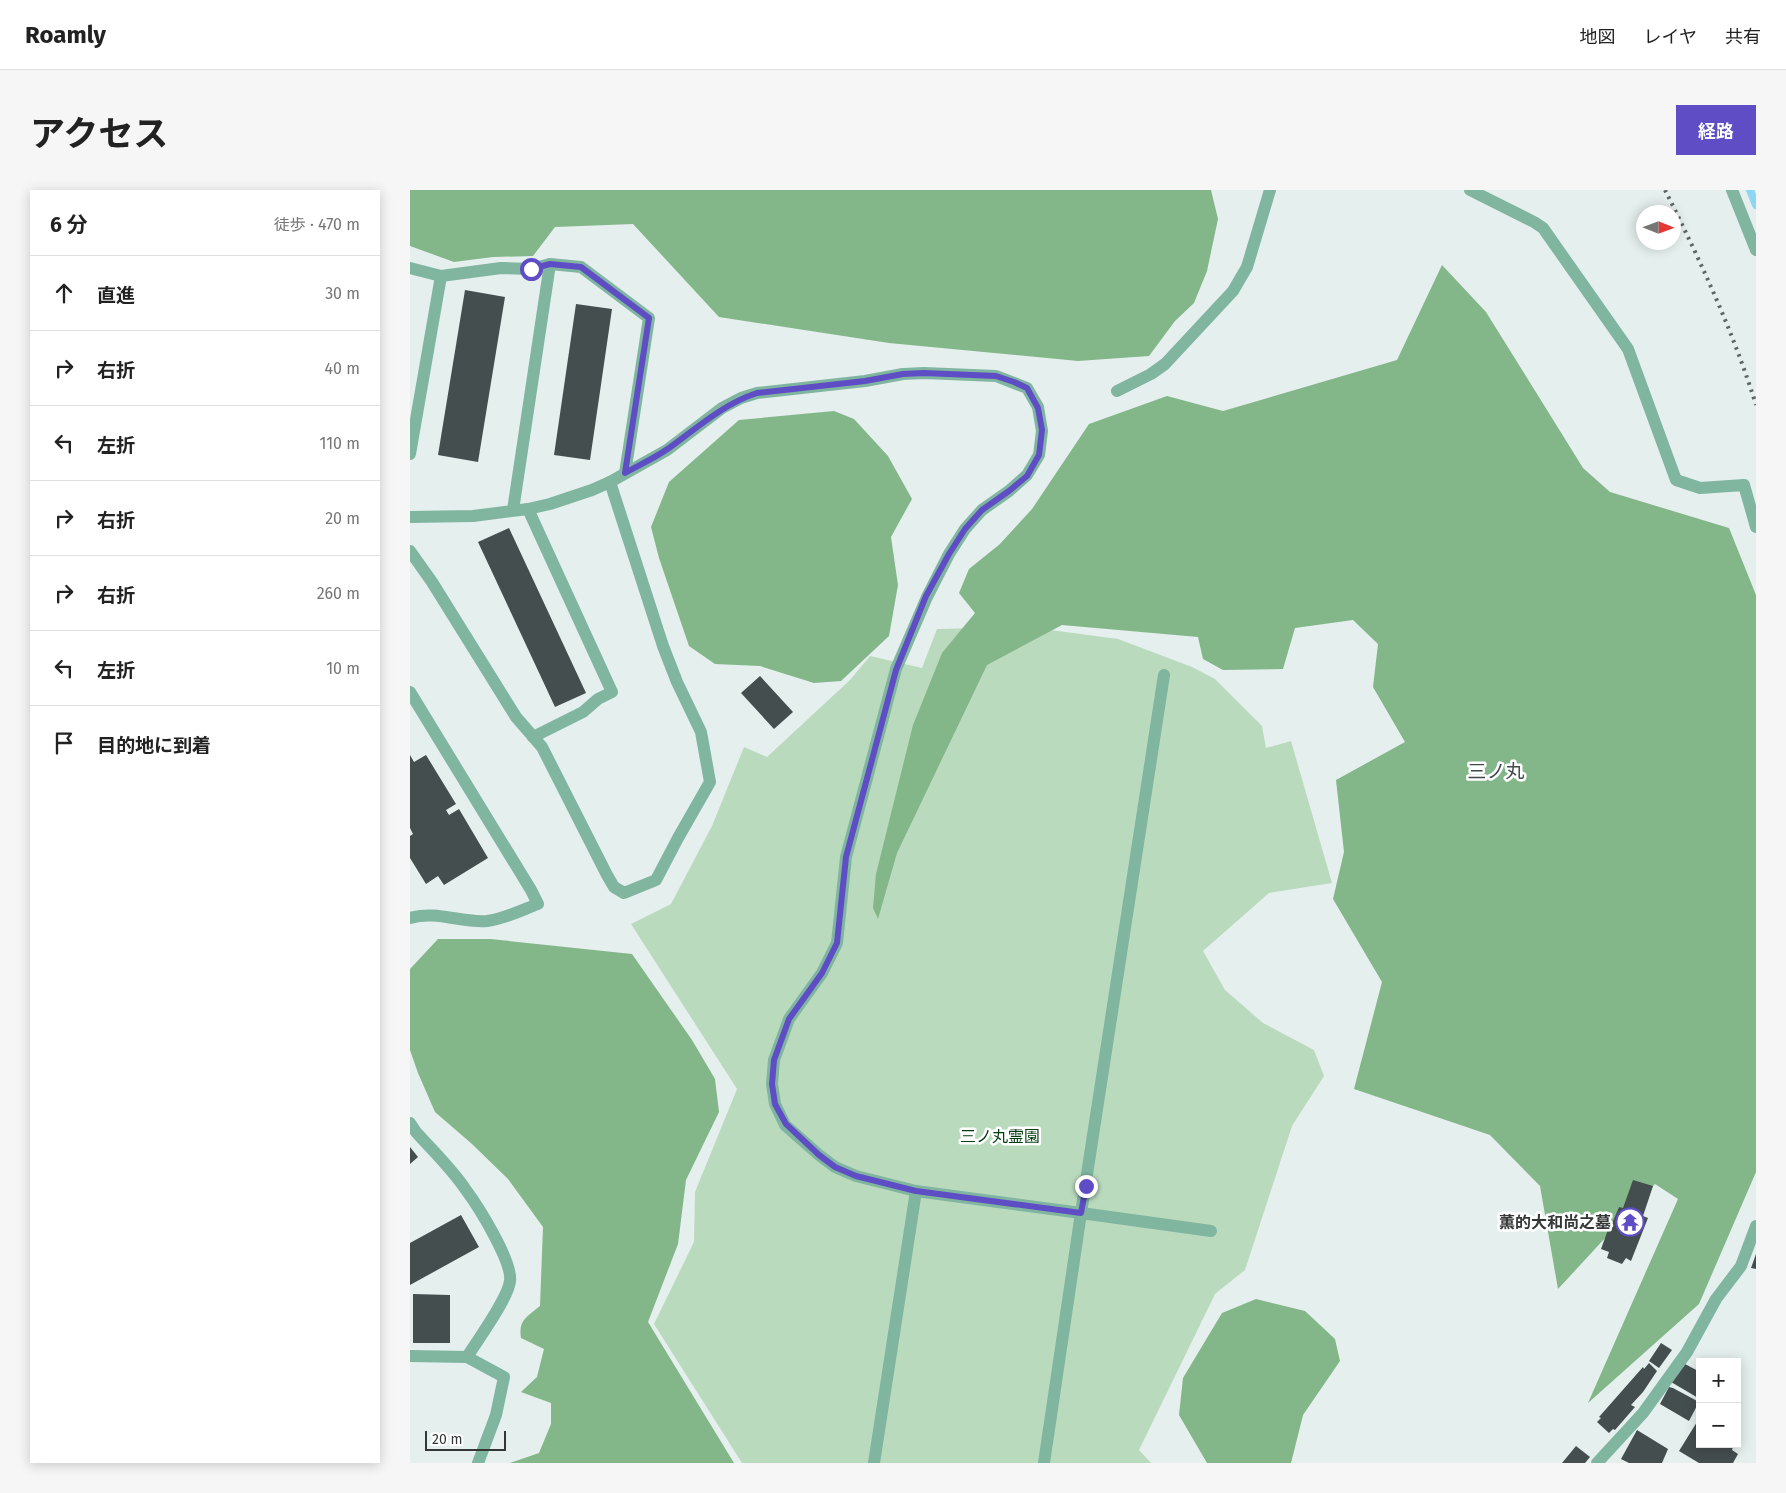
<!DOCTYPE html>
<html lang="ja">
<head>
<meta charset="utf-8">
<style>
	:root { --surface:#fff; --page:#f6f6f6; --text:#222; --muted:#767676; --line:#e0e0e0; --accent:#5e4dc5 }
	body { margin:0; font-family:"Fira Sans","Noto Sans JP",sans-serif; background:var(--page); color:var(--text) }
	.controls { position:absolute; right:15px; bottom:15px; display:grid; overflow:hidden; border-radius:0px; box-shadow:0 2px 12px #0003 }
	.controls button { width:45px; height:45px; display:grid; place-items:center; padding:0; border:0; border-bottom:1px solid var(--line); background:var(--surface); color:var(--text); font:25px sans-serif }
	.compass { position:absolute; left:1226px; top:15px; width:45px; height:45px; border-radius:50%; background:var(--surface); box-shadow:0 2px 12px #0003; rotate:91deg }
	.scale { position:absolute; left:15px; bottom:12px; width:81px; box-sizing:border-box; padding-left:5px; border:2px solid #333736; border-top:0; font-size:14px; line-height:18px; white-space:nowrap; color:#333736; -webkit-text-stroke:4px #fff; paint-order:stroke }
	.stop { position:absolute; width:15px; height:15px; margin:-11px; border:4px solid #5e4dc5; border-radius:50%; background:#fff }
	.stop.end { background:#5e4dc5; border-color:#fff; box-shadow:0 1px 5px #0008 }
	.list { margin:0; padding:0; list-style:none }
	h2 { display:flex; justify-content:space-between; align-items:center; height:65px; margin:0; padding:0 20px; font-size:21px }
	h2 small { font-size:16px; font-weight:400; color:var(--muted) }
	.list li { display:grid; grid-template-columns:32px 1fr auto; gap:15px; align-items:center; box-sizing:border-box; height:75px; padding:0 20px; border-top:1px solid var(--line) }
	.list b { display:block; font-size:19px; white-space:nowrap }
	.list em { font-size:16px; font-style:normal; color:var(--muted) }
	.icon { flex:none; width:28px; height:28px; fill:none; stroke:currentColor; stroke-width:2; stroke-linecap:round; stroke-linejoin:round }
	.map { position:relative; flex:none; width:1346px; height:1273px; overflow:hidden; border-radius:0px }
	header { display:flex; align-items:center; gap:30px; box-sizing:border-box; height:70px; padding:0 25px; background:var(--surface); border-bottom:1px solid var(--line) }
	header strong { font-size:24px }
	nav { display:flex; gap:28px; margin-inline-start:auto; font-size:18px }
	.intro { display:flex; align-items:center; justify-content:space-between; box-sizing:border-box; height:120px; padding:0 30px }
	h1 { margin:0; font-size:35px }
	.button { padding:12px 22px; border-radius:0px; background:var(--accent); color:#fff; font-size:18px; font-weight:700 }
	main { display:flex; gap:30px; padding:0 30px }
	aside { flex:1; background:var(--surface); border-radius:0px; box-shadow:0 2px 12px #0003 }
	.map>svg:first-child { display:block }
	.green { fill:#badabd }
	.forest { fill:#83b689 }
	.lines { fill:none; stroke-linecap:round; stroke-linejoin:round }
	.stream { stroke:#8ed6f4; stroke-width:8 }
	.building { fill:#454e4f }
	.minor { stroke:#80b5a0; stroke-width:12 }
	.rail { stroke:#5f6564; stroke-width:4; stroke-dasharray:2.5 5; stroke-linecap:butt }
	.route { stroke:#5e4dc5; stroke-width:6 }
	.labels { text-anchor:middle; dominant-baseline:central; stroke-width:5; stroke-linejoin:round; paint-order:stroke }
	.park-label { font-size:16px; fill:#003b11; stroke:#fff }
	.poi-label { font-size:16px; font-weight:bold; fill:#333736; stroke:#fff; text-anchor:end }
	.quarter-label { font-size:19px; fill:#414a49; stroke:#fff }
</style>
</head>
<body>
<header>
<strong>Roamly</strong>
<nav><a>地図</a><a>レイヤ</a><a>共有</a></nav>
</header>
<div class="intro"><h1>アクセス</h1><a class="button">経路</a></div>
<main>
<aside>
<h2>6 分<small>徒歩 · 470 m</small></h2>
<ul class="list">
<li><svg class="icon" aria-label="ahead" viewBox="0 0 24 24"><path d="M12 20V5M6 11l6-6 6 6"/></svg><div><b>直進</b></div><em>30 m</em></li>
<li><svg class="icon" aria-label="right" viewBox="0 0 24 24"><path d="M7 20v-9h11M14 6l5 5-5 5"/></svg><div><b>右折</b></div><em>40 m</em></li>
<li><svg class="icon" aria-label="left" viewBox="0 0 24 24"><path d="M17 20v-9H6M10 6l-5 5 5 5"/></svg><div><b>左折</b></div><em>110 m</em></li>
<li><svg class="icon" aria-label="right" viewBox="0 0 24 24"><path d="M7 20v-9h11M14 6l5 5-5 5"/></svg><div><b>右折</b></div><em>20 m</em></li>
<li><svg class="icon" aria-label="right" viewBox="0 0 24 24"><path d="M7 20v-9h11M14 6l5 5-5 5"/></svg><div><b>右折</b></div><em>260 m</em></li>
<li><svg class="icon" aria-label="left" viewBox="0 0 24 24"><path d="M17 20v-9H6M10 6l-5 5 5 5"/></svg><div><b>左折</b></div><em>10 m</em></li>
<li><svg class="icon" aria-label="arrive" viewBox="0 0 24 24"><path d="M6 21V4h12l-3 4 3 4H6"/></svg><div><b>目的地に到着</b></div></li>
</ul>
</aside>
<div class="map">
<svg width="1346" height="1273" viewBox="0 0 1346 1273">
	<rect width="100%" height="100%" fill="#e5efee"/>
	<polygon class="green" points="618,437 708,449 782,477 805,489 852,536 856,558 881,551 922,693 859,703 793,761 815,800 853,833 904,860 914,886 882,936 835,1080 805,1104 729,1260 741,1273 332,1273 244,1134 284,1052 285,1002 327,899 221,734 261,714 302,636 334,557 357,567 440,490 460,466 512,478 527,439"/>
	<g class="forest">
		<polygon points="0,0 801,0 808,29 797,81 784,113 765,131 739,166 668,171 479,153 309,127 223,34 145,37 123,66 83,67 44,72 0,56"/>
		<polygon points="1032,75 1076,122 1173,278 1200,302 1319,338 1346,405 1346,982 1289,1114 1178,1213 1268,1009 1245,994 1148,1099 1130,996 1080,945 944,899 972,792 923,709 934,662 926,590 995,552 963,497 968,454 943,430 885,438 873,479 813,480 793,469 788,447 652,435 577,475 487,663 468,729 463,718 466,684 503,535 532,463 565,423 549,403 559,379 590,354 622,319 679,234 757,206 813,221 987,170"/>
		<polygon points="424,221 444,229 478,266 502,309 481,347 488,395 479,446 431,491 404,493 350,476 305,474 279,456 249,368 241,337 259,292 329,230"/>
		<path d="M28,749H80L222,764L282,850L305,889L309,922L276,990L268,1054L238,1132L324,1273H100L129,1263L141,1234V1213L111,1202L127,1187L134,1159L111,1148C108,1130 117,1127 130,1116L133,1037L98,989L62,954L25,922L8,883L0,860V779Z"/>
		<polygon points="846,1109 895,1121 925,1149 930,1171 893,1225 881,1273 797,1273 769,1225 773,1188 812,1123"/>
	</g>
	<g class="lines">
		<polyline class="stream" points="1340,0 1346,15"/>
	</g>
	<g class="building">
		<polygon points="55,100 95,107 68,272 28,265"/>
		<polygon points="166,114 202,119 180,270 144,265"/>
		<polygon points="99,338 176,503 145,517 68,352"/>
		<polygon points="350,486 383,522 364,539 331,503"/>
		<polygon points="0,565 4,572 16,565 46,614 36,620 39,625 49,619 78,668 34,695 28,686 16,694 0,668 0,646 3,644 0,638"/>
		<polygon points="0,957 8,967 0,974"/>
		<polygon points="1223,990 1243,996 1233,1026 1238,1028 1221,1071 1216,1068 1212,1074 1197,1068 1199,1062 1191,1059 1199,1037 1201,1036 1209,1017 1213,1018"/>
		<polygon points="51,1025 69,1057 0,1095 0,1053"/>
		<polygon points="1346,1064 1346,1079 1341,1078"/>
		<polygon points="3,1104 40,1105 40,1153 3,1153"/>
		<polygon points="1251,1153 1262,1160 1249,1178 1239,1171"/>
		<polygon points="1239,1173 1247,1181 1233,1202 1221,1215 1225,1217 1205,1240 1203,1239 1199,1243 1187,1232 1191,1228 1189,1227 1233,1177 1234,1179"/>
		<polygon points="1275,1174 1290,1182 1290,1209 1261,1192"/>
		<polygon points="1259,1197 1263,1198 1289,1212 1279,1231 1250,1214"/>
		<polygon points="1287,1232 1290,1234 1290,1254 1324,1254 1322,1260 1328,1264 1323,1273 1289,1273 1269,1261"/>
		<polygon points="1227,1240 1258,1259 1252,1273 1219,1273 1211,1269"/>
		<polygon points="1166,1256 1180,1267 1175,1273 1152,1273"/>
	</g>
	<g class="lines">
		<g class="minor">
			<polyline points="1060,0 1124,32 1133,38 1218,159 1266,290 1290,298 1334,295 1346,337"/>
			<polyline points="1322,0 1346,60"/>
			<polyline points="0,78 31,86 91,78 121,79 140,74 171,77 239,128 215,283"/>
			<polyline points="707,201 741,184 755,174 823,101 837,77 860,0"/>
			<polyline points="0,264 31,86"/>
			<polyline points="118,319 202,502 188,509 173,522 123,547"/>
			<polyline points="103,320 140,74"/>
			<polyline points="0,327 63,326 118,319 140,314 182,300 200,292 257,260 312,218 331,208 347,203 455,191 493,184 514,183 586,186 617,198 628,217 632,241 629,265 617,285 599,301 572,320 555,339 539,364 517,407 486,479 436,667 427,753 412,783 379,829 364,870 362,894 365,914 375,935 409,965 425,977 446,986 506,1001 671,1023 754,485"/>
			<polyline points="0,361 22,392 106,527 132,557 197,685 204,697 214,703 246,690 268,648 300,592 291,542 267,492 253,456 200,292"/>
			<path d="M0,502L121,700L128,714C112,720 94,729 77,731C50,733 27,720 0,728"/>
			<path d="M0,933L6,942C23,961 42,979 56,1000C68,1016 103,1072 100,1091C98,1109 67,1151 57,1167"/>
			<polyline points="0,1166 57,1167 94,1187 86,1225 68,1273"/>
			<polyline points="464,1273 506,1001"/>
			<polyline points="634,1273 671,1023 801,1041"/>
			<polyline points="1187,1273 1233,1223 1277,1162 1306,1109 1331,1076 1346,1036"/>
		</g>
		<path class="rail" d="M1255,0C1290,70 1323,141 1346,215"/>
	</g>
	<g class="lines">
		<path class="route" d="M121,79L140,74L171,77L239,128L215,283C229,275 245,268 259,258C287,238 313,214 347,203L455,191L493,184L514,183L586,186L604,192L617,198L628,218L632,240L629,265L617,286L599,301L572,320L555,339L539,364L516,406L486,480L436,667L427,753L412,783L379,829L364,870L362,894L365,914L376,934L409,965L425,977L446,986L506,1001L671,1023L676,996"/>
	</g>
	<defs>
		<g id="temple-ring" transform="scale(1.4375)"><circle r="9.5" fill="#fff" stroke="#5e4dc5" stroke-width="1.5"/><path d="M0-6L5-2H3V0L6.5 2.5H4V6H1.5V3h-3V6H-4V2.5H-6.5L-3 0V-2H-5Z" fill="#5e4dc5"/></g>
	</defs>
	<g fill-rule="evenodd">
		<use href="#temple-ring" x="1220" y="1032"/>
	</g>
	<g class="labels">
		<g class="park-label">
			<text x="590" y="946">三ノ丸霊園</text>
		</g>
		<g class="poi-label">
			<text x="1201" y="1032">薫的大和尚之墓</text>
		</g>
		<g class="quarter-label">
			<text x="1086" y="581">三ノ丸</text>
		</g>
	</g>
</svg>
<div class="controls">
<button>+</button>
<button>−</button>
</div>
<svg class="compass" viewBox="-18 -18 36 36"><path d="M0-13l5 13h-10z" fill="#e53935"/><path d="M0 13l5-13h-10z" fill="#767676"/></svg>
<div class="scale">20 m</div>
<div class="stop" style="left:121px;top:79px"></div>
<div class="stop end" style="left:676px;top:996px"></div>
</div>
</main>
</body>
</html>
